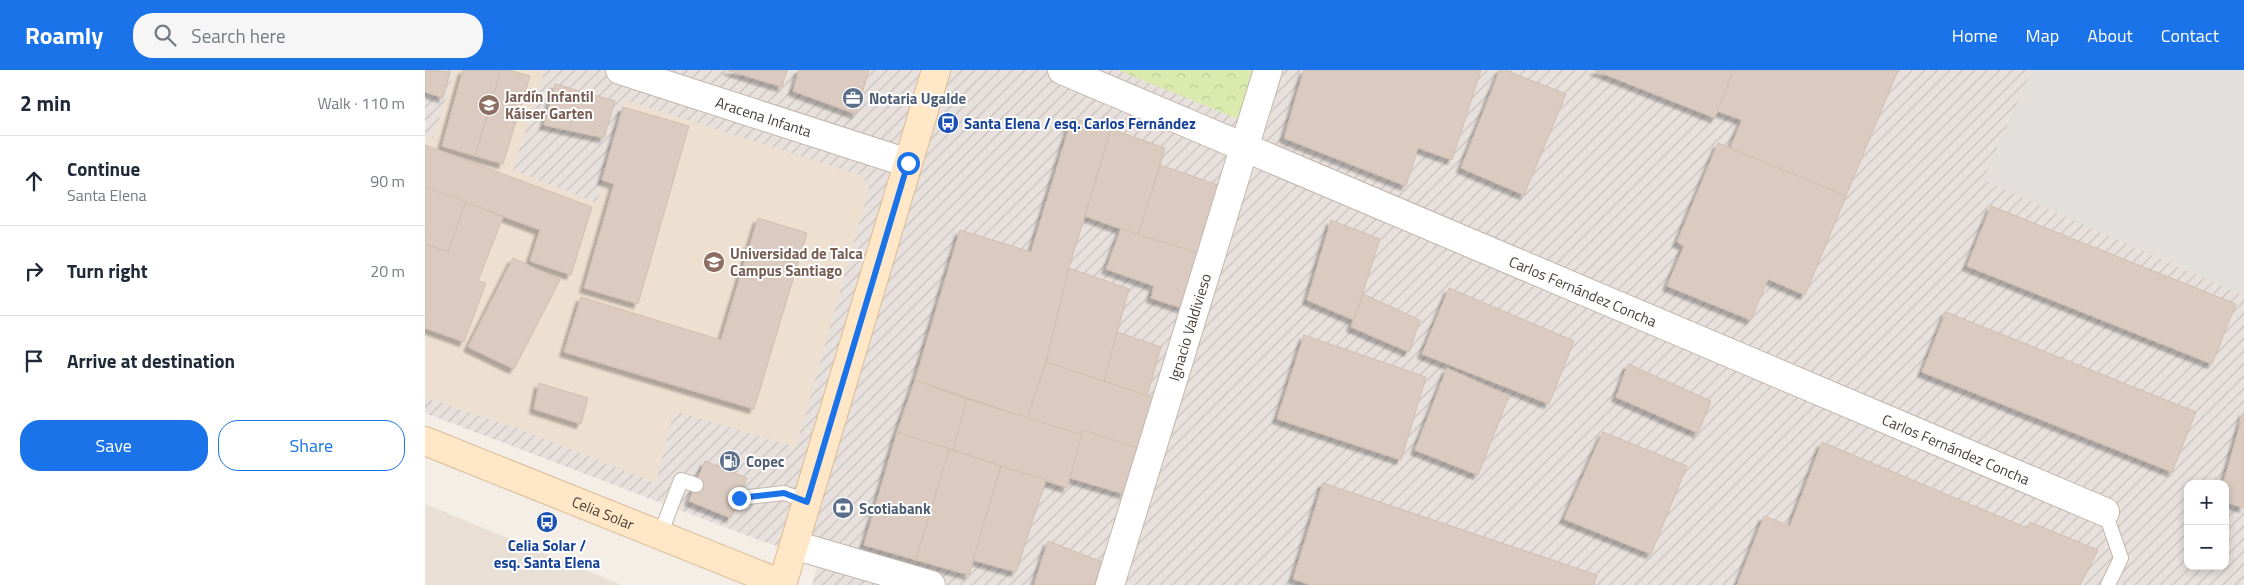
<!DOCTYPE html>
<html lang="en">
<head>
<meta charset="utf-8">
<style>
	:root { --surface:#fff; --page:#f6f6f7; --text:#1f2937; --muted:#747a83; --line:#e0e1e3; --accent:#1a73e8 }
	body { margin:0; font-family:"Titillium Web",sans-serif; background:var(--page); color:var(--text) }
	.controls { position:absolute; right:15px; bottom:15px; display:grid; overflow:hidden; border-radius:10px; box-shadow:0 2px 8px #0003 }
	.controls button { width:45px; height:45px; display:grid; place-items:center; padding:0; border:0; border-bottom:1px solid var(--line); background:var(--surface); color:var(--text); font:25px sans-serif }
	.stop { position:absolute; width:15px; height:15px; margin:-11px; border:4px solid #1a73e8; border-radius:50%; background:#fff }
	.stop.end { background:#1a73e8; border-color:#fff; box-shadow:0 1px 5px #0008 }
	.list { margin:0; padding:0; list-style:none }
	h2 { display:flex; justify-content:space-between; align-items:center; height:65px; margin:0; padding:0 20px; font-size:21px }
	h2 small { font-size:16px; font-weight:400; color:var(--muted) }
	.list li { display:grid; grid-template-columns:32px 1fr auto; gap:15px; align-items:center; box-sizing:border-box; height:90px; padding:0 20px; border-top:1px solid var(--line) }
	.list b { display:block; font-size:19px; white-space:nowrap }
	.list p { margin:0; font-size:16px; white-space:nowrap; color:var(--muted) }
	.list em { font-size:16px; font-style:normal; color:var(--muted) }
	.actions { display:flex; gap:10px; padding:15px 20px }
	.actions a { flex:1; padding:11px 0; border:1px solid var(--accent); border-radius:20px; text-align:center; font-size:18px; color:var(--accent) }
	.actions .main { background:var(--accent); color:#fff }
	.icon { flex:none; width:28px; height:28px; fill:none; stroke:currentColor; stroke-width:2; stroke-linecap:round; stroke-linejoin:round }
	.map { position:relative; flex:none; width:1819px; height:515px; overflow:hidden }
	header { display:flex; align-items:center; gap:30px; box-sizing:border-box; height:70px; padding:0 25px; background:var(--accent); color:#fff }
	header strong { font-size:24px }
	nav { display:flex; gap:28px; margin-inline-start:auto; font-size:18px }
	.search { width:350px; height:45px; background:var(--page); display:flex; align-items:center; gap:12px; box-sizing:border-box; padding:0 18px; border-radius:20px; color:var(--muted); font-size:19px }
	main { display:flex }
	aside { flex:1; background:var(--surface) }
	.map>svg:first-child { display:block }
	.residential { fill:#e9dfd5 }
	.industrial { fill:url(#industrial-furrows); fill-rule:evenodd }
	.education { fill:#eee0d1 }
	.park { fill:url(#park-crowns) }
	.parking { fill:#e2dfdc }
	.building { fill:#dacabf; stroke:#d2beaf; filter:url(#shadow) }
	.lines { fill:none; stroke-linecap:round; stroke-linejoin:round }
	.lane-casing { stroke:#c3b7ac; stroke-width:16 }
	.street-casing { stroke:#c3b7ac; stroke-width:30 }
	.secondary-casing { stroke:#dabc97; stroke-width:30 }
	.lane { stroke:#fff; stroke-width:14 }
	.street { stroke:#fff; stroke-width:28 }
	.secondary { stroke:#ffe7c7; stroke-width:28 }
	.route { stroke:#1a73e8; stroke-width:6 }
	.labels { text-anchor:middle; dominant-baseline:central; stroke-width:4; stroke-linejoin:round; paint-order:stroke }
	.education-label { font-size:15px; font-weight:bold; fill:#785e54; stroke:#fff; text-anchor:start }
	.service-label { font-size:15px; font-weight:bold; fill:#4e5e75; stroke:#fff; text-anchor:start }
	.street-label { font-size:15px; fill:#483e36; stroke:#fff }
	.transit-label { font-size:15px; font-weight:bold; fill:#164399; stroke:#fff; text-anchor:start }
</style>
</head>
<body>
<header>
<strong>Roamly</strong>
<div class="search"><svg class="icon" aria-label="search" viewBox="0 0 24 24"><circle cx="10" cy="10" r="6"/><path d="M15 15l6 6"/></svg>Search here</div>
<nav><a>Home</a><a>Map</a><a>About</a><a>Contact</a></nav>
</header>
<main>
<aside>
<h2>2 min<small>Walk · 110 m</small></h2>
<ul class="list">
<li><svg class="icon" aria-label="ahead" viewBox="0 0 24 24"><path d="M12 20V5M6 11l6-6 6 6"/></svg><div><b>Continue</b><p>Santa Elena</p></div><em>90 m</em></li>
<li><svg class="icon" aria-label="right" viewBox="0 0 24 24"><path d="M7 20v-9h11M14 6l5 5-5 5"/></svg><div><b>Turn right</b></div><em>20 m</em></li>
<li><svg class="icon" aria-label="arrive" viewBox="0 0 24 24"><path d="M6 21V4h12l-3 4 3 4H6"/></svg><div><b>Arrive at destination</b></div></li>
</ul>
<div class="actions"><a class="main">Save</a><a>Share</a></div>
</aside>
<div class="map">
<svg width="1819" height="515" viewBox="0 0 1819 515">
	<defs>
		<pattern id="industrial-furrows" width="10" height="10" patternUnits="userSpaceOnUse" patternTransform="scale(1.25)"><rect width="10" height="10" fill="#e7e0dc"/><path d="M-1 1l2-2M0 10L10 0M9 11l2-2" fill="none" stroke="#c8c1bd"/></pattern>
		<pattern id="park-crowns" width="20" height="18" patternUnits="userSpaceOnUse" patternTransform="scale(1.25)"><rect width="20" height="18" fill="#dbebae"/><path d="M2 6a3 3 0 1 1 6 0M12 15a3 3 0 1 1 6 0" fill="none" stroke="#bdcb96"/></pattern>
		<filter id="shadow"><feDropShadow dx="-4.5" dy="4.5" stdDeviation="1" flood-color="#0004"/></filter>
	</defs>
	<rect width="100%" height="100%" fill="#f4eee7"/>
	<polygon class="residential" points="0,434 197,515 0,515"/>
	<path class="industrial" d="M0,0H1819V515H387L394,488L339,472L0,343ZM1763,414H1800V496H1763Z"/>
	<polygon class="education" points="30,0 114,0 119,2 88,100 172,133 200,30 438,106 444,119 371,377 249,341 231,413 89,357 0,328 0,66 8,68"/>
	<polygon class="park" points="693,0 828,0 813,49"/>
	<polygon class="parking" points="1607,0 1819,0 1819,226 1558,110"/>
	<g class="building">
		<polygon points="0,0 25,2 18,28 0,22"/>
		<polygon points="38,0 76,0 50,86 17,76"/>
		<polygon points="76,0 84,0 105,6 78,94 50,86"/>
		<polygon points="302,0 362,0 357,17"/>
		<polygon points="374,0 444,0 431,44 368,21"/>
		<polygon points="879,0 1056,0 1027,90 993,78 981,116 859,68"/>
		<polygon points="1075,0 1080,0 1141,24 1099,125 1036,98"/>
		<polygon points="1169,0 1309,0 1290,48"/>
		<polygon points="1309,0 1473,0 1421,126 1305,78 1317,50 1292,41"/>
		<polygon points="130,14 190,31 179,68 119,55"/>
		<polygon points="198,37 264,56 213,234 159,218 189,114 177,110"/>
		<polygon points="647,48 686,59 644,198 621,292 602,348 490,310 535,160 606,182"/>
		<polygon points="686,59 740,78 713,165 660,146"/>
		<polygon points="1293,73 1421,126 1380,225 1343,209 1326,250 1242,216 1259,176 1252,172"/>
		<polygon points="0,75 167,137 146,205 105,191 115,160 0,117"/>
		<polygon points="735,95 799,117 779,185 713,165"/>
		<polygon points="0,117 41,132 23,182 0,174"/>
		<polygon points="41,132 78,147 53,211 61,213 39,272 0,258 0,174 23,182"/>
		<polygon points="1566,136 1811,234 1787,294 1542,196"/>
		<polygon points="333,148 382,163 329,339 139,282 156,227 296,270"/>
		<polygon points="906,150 955,169 929,250 882,230"/>
		<polygon points="696,159 779,185 763,240 726,228 729,216 681,199"/>
		<polygon points="88,188 135,210 89,299 43,277"/>
		<polygon points="644,198 704,219 679,311 621,292"/>
		<polygon points="1024,218 1149,271 1124,334 997,284"/>
		<polygon points="938,224 995,250 984,282 926,257"/>
		<polygon points="1521,242 1771,342 1747,402 1497,302"/>
		<polygon points="692,262 736,277 722,326 679,311"/>
		<polygon points="879,265 1001,307 976,390 852,349"/>
		<polygon points="621,292 729,328 713,378 658,360 657,365 602,348"/>
		<polygon points="1203,294 1286,331 1273,363 1191,327"/>
		<polygon points="1022,298 1084,326 1053,405 990,380"/>
		<polygon points="490,310 542,329 528,380 472,362"/>
		<polygon points="114,313 163,328 156,354 109,339"/>
		<polygon points="542,329 657,365 642,418 528,380"/>
		<polygon points="1819,341 1819,438 1800,432 1800,414 1798,414"/>
		<polygon points="658,360 713,378 699,424 645,408"/>
		<polygon points="472,362 524,379 491,490 439,475"/>
		<polygon points="1178,362 1262,396 1226,484 1139,449"/>
		<polygon points="1397,372 1602,458 1605,452 1673,480 1655,515 1312,515 1339,446 1365,456"/>
		<polygon points="524,379 576,396 544,505 491,490"/>
		<polygon points="280,391 322,408 306,448 264,431"/>
		<polygon points="576,396 621,410 591,502 548,490"/>
		<polygon points="898,413 1172,505 1169,515 886,515 868,509"/>
		<polygon points="623,471 680,493 673,515 609,515"/>
	</g>
	<g class="lines">
		<g class="lane-casing">
			<g id="lane">
				<polyline points="314,428 359,423 382,431"/>
				<polyline points="1680,442 1696,488 1683,515"/>
				<polyline points="235,465 256,410 271,415"/>
			</g>
		</g>
		<g class="street-casing">
			<g id="street">
				<path id="s1" d="M195,0L483,93"/>
				<path id="s2" d="M637,0L1680,442"/>
				<polyline points="369,475 506,515"/>
				<path id="s3" d="M685,515L843,0"/>
			</g>
		</g>
		<g class="secondary-casing">
			<g id="secondary">
				<path id="s4" d="M0,371L357,514"/>
				<polyline points="357,515 511,0"/>
			</g>
		</g>
		<use href="#lane" class="lane"/>
		<use href="#street" class="street"/>
		<use href="#secondary" class="secondary"/>
	</g>
	<g class="lines">
		<polyline class="route" points="314,428 359,423 382,432 483,93"/>
	</g>
	<defs>
		<g id="office-disc" transform="scale(1.125)"><circle r="9.5" fill="#5c6f8a" stroke="#fff"/><path d="M-6-3h4V-5.5h4V-3h4V5H-6ZM-1-4.5V-3h2v-1.5ZM-6 0V1H6V0Z" fill="#fff"/></g>
		<g id="school-disc" transform="scale(1.125)"><circle r="9.5" fill="#8d6e63" stroke="#fff"/><path d="M0-5L7-2L0 1L-7-2ZM-4 1L0 2.5L4 1V4Q0 6-4 4Z" fill="#fff"/></g>
		<g id="bus-disc" transform="scale(1.125)"><circle r="9.5" fill="#1a4fb4" stroke="#fff"/><path d="M-5-6H5V4H4V6H2V4H-2V6H-4V4H-5ZM-3.5-4V0h7V-4ZM-3.5 1.2v1.5H-2V1.2ZM2 1.2v1.5H3.5V1.2Z" fill="#fff"/></g>
		<g id="university-disc" transform="scale(1.125)"><circle r="9.5" fill="#8d6e63" stroke="#fff"/><path d="M0-5L7-2L0 1L-7-2ZM-4 1L0 2.5L4 1V4Q0 6-4 4Z" fill="#fff"/></g>
		<g id="fuel-disc" transform="scale(1.125)"><circle r="9.5" fill="#5c6f8a" stroke="#fff"/><path d="M-5.5-6h7V0h2V4h1.3V-2.5L3-4.5l.8-.8L6-3V5H2.5V1h-1V6h-7ZM-4.2-4.7v3.2H.2V-4.7Z" fill="#fff"/></g>
		<g id="bank-disc" transform="scale(1.125)"><circle r="9.5" fill="#5c6f8a" stroke="#fff"/><path d="M-6-4H6V4H-6ZM0-2.3a2.3 2.3 0 1 0 0 4.6a2.3 2.3 0 1 0 0-4.6Z" fill="#fff"/></g>
	</defs>
	<g fill-rule="evenodd">
		<use href="#office-disc" x="428" y="28"/>
		<use href="#school-disc" x="64" y="35"/>
		<use href="#bus-disc" x="523" y="53"/>
		<use href="#university-disc" x="289" y="192"/>
		<use href="#fuel-disc" x="305" y="391"/>
		<use href="#bank-disc" x="418" y="438"/>
		<use href="#bus-disc" x="122" y="452"/>
	</g>
	<g class="labels">
		<g class="education-label">
			<text x="80" y="26">Jardín Infantil<tspan x="80" dy="17">Káiser Garten</tspan></text>
			<text x="305" y="183">Universidad de Talca<tspan x="305" dy="17">Campus Santiago</tspan></text>
		</g>
		<g class="service-label">
			<text x="444" y="28">Notaria Ugalde</text>
			<text x="321" y="391">Copec</text>
			<text x="434" y="438">Scotiabank</text>
		</g>
		<g class="street-label">
			<text stroke="none"><textPath href="#s1" startOffset="151">Aracena Infanta</textPath></text>
			<text stroke="none"><textPath href="#s2" startOffset="566">Carlos Fernández Concha</textPath></text>
			<text stroke="none"><textPath href="#s3" startOffset="270">Ignacio Valdivieso</textPath></text>
			<text stroke="none"><textPath href="#s2" startOffset="971">Carlos Fernández Concha</textPath></text>
			<text stroke="none"><textPath href="#s4" startOffset="192">Celia Solar</textPath></text>
		</g>
		<g class="transit-label">
			<text x="539" y="53">Santa Elena / esq. Carlos Fernández</text>
			<text x="122" y="475" text-anchor="middle">Celia Solar /<tspan x="122" dy="17">esq. Santa Elena</tspan></text>
		</g>
	</g>
</svg>
<div class="controls">
<button>+</button>
<button>−</button>
</div>
<div class="stop" style="left:483px;top:93px"></div>
<div class="stop end" style="left:314px;top:428px"></div>
</div>
</main>
</body>
</html>
